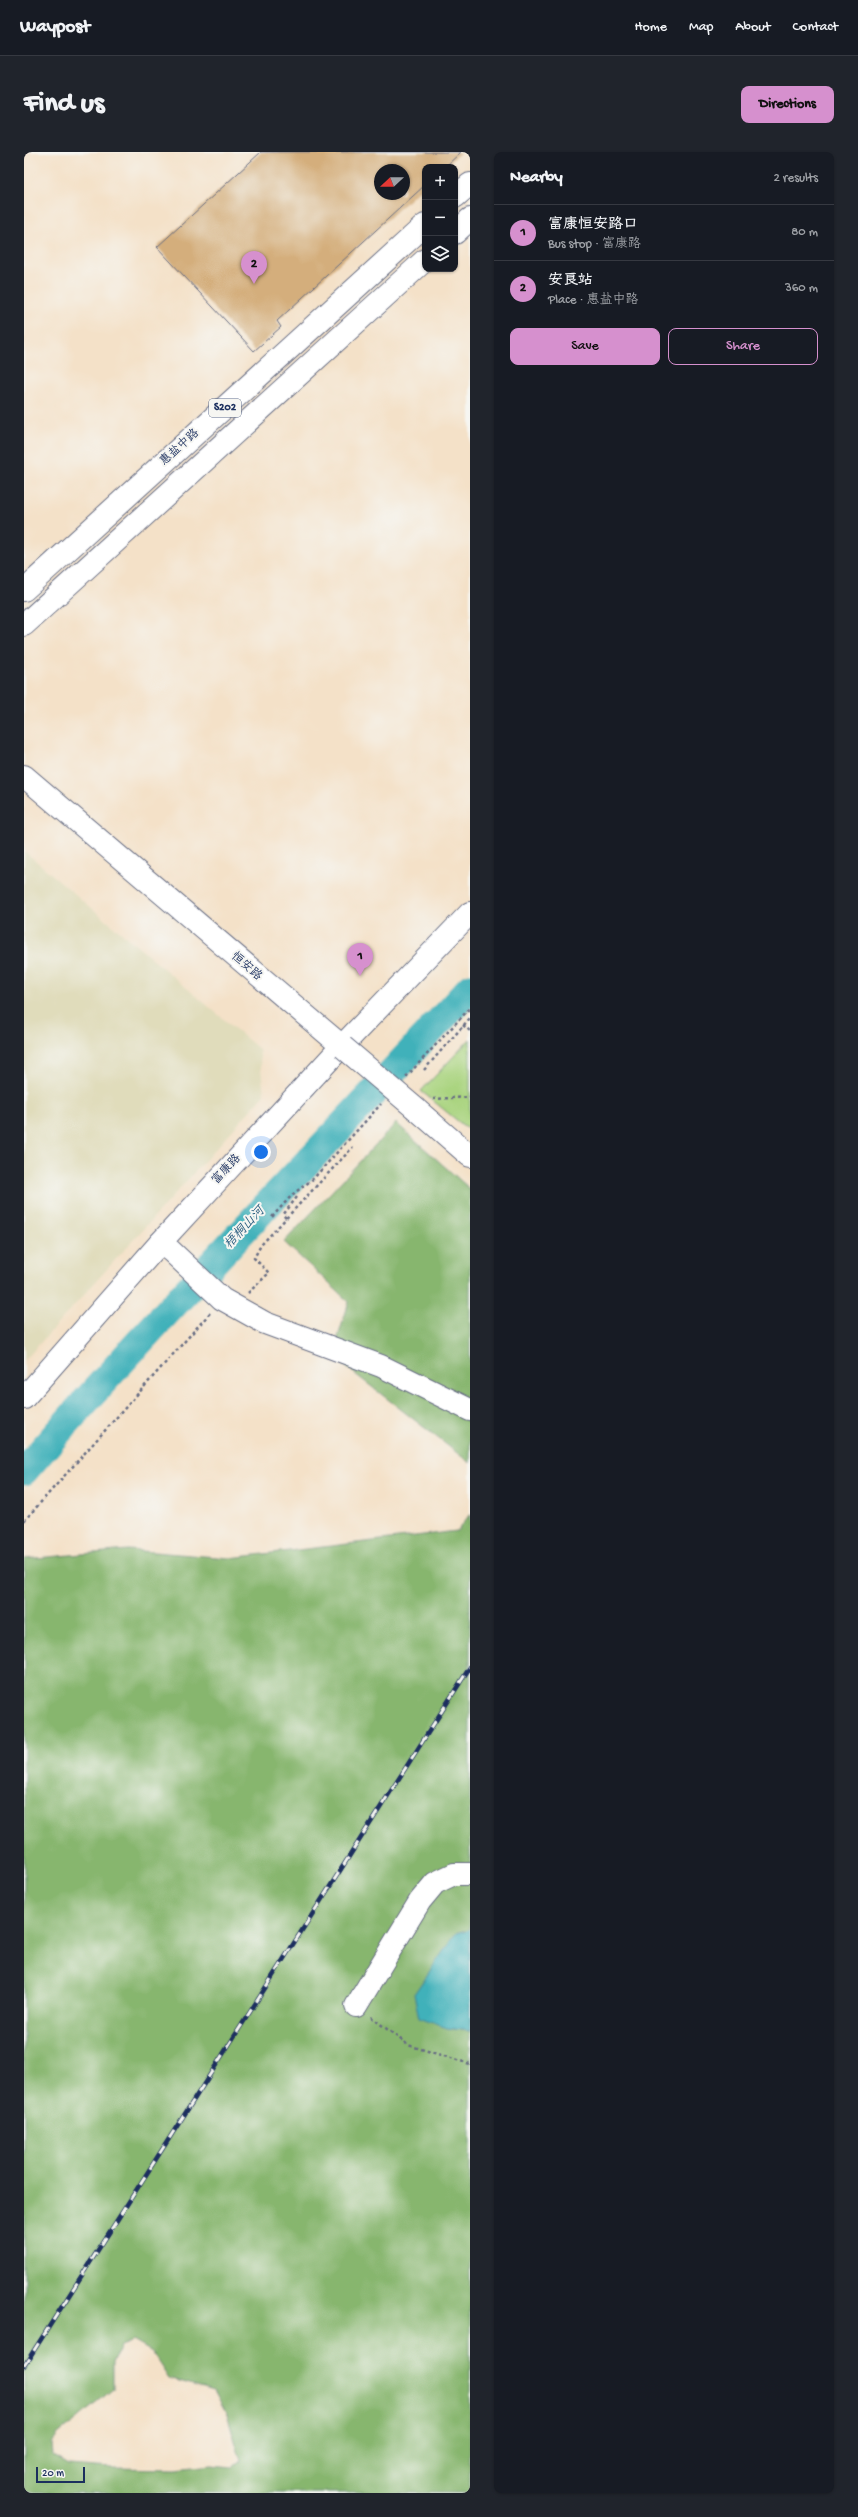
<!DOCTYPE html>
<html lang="en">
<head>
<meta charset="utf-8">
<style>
	:root { --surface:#171b24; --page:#20242c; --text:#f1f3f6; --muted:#9ea1a6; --line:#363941; --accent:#d690ce }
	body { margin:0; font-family:"Gochi Hand","LXGW WenKai TC",sans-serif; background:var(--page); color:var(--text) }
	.controls { position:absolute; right:12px; top:12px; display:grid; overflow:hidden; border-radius:8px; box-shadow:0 1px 3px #0004 }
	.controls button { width:36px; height:36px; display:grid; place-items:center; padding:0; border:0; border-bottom:1px solid var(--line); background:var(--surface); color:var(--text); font:20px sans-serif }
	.compass { position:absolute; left:350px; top:12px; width:36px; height:36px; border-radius:50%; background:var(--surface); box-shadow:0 1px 3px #0004; rotate:248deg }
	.scale { position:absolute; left:12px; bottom:10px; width:49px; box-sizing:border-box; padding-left:4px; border:2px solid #1b2f5e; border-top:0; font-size:11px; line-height:14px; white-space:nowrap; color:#1b2f5e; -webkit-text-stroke:3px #f6f6f2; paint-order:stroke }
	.you { position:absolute; left:237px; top:1000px; width:14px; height:14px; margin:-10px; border:3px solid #fff; border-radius:50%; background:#1a73e8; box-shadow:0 0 0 6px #1a73e833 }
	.badge { display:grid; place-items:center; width:26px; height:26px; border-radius:50%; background:var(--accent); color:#111; font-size:13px; font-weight:700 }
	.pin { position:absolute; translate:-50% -33px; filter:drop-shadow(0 1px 2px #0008) }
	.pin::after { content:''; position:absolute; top:21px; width:14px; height:12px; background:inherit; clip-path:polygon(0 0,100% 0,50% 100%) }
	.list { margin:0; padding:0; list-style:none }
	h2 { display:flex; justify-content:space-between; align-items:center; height:52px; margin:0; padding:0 16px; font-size:17px }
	h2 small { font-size:13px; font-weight:400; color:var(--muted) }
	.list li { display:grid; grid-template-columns:26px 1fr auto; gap:12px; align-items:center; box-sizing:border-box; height:56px; padding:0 16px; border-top:1px solid var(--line) }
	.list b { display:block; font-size:15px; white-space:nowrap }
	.list p { margin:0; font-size:13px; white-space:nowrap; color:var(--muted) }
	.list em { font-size:13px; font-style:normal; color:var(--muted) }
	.actions { display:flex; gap:8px; padding:12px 16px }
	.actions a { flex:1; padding:9px 0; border:1px solid var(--accent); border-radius:8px; text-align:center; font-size:14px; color:var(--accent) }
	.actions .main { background:var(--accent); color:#111 }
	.icon { flex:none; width:22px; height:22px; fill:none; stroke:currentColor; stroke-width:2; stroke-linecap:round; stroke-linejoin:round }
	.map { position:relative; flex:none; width:446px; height:2341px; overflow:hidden; border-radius:8px }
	header { display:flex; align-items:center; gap:24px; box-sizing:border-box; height:56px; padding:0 20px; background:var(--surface); border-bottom:1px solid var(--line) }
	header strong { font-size:19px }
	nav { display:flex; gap:22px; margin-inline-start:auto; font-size:14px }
	.intro { display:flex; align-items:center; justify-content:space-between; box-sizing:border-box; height:96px; padding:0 24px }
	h1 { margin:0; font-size:28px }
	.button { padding:10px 18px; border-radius:8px; background:var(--accent); color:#111; font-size:14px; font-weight:700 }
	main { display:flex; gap:24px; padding:0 24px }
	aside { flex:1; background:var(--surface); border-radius:8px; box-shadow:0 1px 3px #0004 }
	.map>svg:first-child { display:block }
	.built { fill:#e0dcbb }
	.green { fill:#aad480; stroke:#62826f }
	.forest { fill:#87b66e; stroke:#517266; fill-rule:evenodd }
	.water { fill:#40b1ba; stroke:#2e708c }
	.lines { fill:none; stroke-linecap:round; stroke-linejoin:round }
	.river { stroke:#40b1ba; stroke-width:29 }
	.building { fill:#d4ae7b; fill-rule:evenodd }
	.minor-casing { stroke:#676d83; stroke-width:24 }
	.major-casing { stroke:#676d83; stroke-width:24 }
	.path { stroke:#676d83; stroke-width:2.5; stroke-dasharray:3 3; stroke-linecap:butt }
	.minor { stroke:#fff; stroke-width:22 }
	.major { stroke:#fff; stroke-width:22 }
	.rail-casing { stroke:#1b2f5e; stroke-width:4.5 }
	.rail { stroke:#f6f6f2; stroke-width:3; stroke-dasharray:9; stroke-linecap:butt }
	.minor-bridge-casing { stroke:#676d83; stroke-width:24; stroke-linecap:butt }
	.minor-bridge { stroke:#fff; stroke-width:22 }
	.labels { text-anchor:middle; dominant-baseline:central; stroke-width:4; stroke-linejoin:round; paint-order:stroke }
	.shield { fill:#f6f6f2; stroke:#5d6b8a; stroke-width:1 }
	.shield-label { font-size:11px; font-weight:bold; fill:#1b2f5e }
	.street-label { font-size:12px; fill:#1b2f5e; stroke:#f6f6f2 }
	.water-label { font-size:13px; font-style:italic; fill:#285c7e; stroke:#f6f6f2 }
</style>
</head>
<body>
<header>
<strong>Waypost</strong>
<nav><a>Home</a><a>Map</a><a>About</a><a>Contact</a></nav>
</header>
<div class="intro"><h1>Find us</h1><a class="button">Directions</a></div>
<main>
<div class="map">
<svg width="446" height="2341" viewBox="0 0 446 2341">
	<rect width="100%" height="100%" fill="#f6f6f2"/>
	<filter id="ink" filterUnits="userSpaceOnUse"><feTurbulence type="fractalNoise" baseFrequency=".025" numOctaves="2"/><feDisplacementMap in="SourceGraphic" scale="8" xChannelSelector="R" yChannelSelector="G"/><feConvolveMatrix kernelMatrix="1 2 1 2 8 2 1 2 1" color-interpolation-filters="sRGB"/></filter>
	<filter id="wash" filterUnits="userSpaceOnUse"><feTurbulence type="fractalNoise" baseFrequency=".012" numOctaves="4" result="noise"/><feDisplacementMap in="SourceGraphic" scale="16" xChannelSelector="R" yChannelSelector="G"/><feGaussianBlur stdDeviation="0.9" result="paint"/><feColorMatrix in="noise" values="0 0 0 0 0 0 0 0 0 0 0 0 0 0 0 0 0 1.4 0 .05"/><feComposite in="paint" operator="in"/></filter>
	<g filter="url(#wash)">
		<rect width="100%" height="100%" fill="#f4e1c8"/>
		<polygon class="built" points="0,699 235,897 240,943 0,1209"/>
		<polygon class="green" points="446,887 446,979 397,939"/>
		<g class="forest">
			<polygon points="372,971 446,1037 446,1311 308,1204 325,1150 260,1090"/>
			<path d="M446,1362V1777L432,1781L423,1876L446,1879V2341H0V1407L104,1398L206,1406L433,1379ZM109,2189L128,2200L145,2226L190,2239L204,2265L217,2309L209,2315L188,2313L151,2317L87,2316L44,2313L29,2304L28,2291L34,2283L89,2237V2210L96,2194Z"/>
		</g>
		<polygon class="water" points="446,1777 446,1879 423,1876 395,1866 390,1842 432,1781"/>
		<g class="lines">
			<path class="river" d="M0,1319C143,1154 298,998 446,836"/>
		</g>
		<g id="blocks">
			<path class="building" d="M237,0H437L421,15H401V33L253,169L257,175L230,199L133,95ZM356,18H380V42H356Z"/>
		</g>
	</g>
	<g filter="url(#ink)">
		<use href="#blocks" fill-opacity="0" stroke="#676d83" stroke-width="1"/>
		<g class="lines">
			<g class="minor-casing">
				<g id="minor">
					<polyline points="0,624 319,895"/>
					<polyline points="392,957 446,1004"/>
					<polyline points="136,1091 147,1099 198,1147 241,1171 357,1214 446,1258"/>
					<polyline points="0,1246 136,1091 318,894 446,761"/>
					<polyline points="332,1854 396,1749 411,1731 430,1722 446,1722"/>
				</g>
			</g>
			<g class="major-casing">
				<g id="major">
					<polyline points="431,45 446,32"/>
					<polyline points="431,81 446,67"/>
					<polyline points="0,438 401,73"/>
					<polyline points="0,473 401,108"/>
				</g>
			</g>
			<g class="path">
				<polyline points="439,873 446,879"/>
				<polyline points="400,918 446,866"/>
				<polyline points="382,925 446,856"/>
				<polyline points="409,947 446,945"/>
				<polyline points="248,1065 269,1042 289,1027 357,952"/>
				<polyline points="262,1066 259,1063 273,1045 269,1042"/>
				<polyline points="224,1141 245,1121 230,1106 237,1093 329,995"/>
				<polyline points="0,1369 186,1161"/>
				<polyline points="347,1865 384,1893 446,1912"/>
			</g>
			<use href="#minor" class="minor"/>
			<use href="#major" class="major"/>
			<g class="rail-casing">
				<polyline id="rail" points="0,2214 446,1515"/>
			</g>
			<use href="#rail" class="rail"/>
			<g class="minor-bridge-casing">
				<polyline id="minor-bridge" points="319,895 392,957"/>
			</g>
			<use href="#minor-bridge" class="minor-bridge"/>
		</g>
	</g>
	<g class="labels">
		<rect class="shield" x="185" y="247" width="32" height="18" rx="3"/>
		<g class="shield-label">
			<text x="201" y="256">S202</text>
		</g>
		<g class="street-label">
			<text transform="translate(156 296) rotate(-42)">惠盐中路</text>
			<text transform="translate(222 815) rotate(41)">恒安路</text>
			<text transform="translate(203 1018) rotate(-47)">富康路</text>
		</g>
		<g class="water-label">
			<text transform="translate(221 1076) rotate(-47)">梧桐山河</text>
		</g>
	</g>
</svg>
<div class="controls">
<button>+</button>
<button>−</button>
<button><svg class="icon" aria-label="layers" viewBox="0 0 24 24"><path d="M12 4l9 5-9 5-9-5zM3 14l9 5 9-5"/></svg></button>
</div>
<svg class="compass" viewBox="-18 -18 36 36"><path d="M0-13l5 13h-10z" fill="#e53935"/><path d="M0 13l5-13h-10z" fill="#9ea1a6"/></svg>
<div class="scale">20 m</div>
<div class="you"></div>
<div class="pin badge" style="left:336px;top:824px">1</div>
<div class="pin badge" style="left:230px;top:132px">2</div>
</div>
<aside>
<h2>Nearby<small>2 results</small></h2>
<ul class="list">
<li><span class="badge">1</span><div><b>富康恒安路口</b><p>Bus stop · 富康路</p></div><em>80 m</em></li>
<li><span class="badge">2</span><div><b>安良站</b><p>Place · 惠盐中路</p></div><em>360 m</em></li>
</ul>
<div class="actions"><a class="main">Save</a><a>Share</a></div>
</aside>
</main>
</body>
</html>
